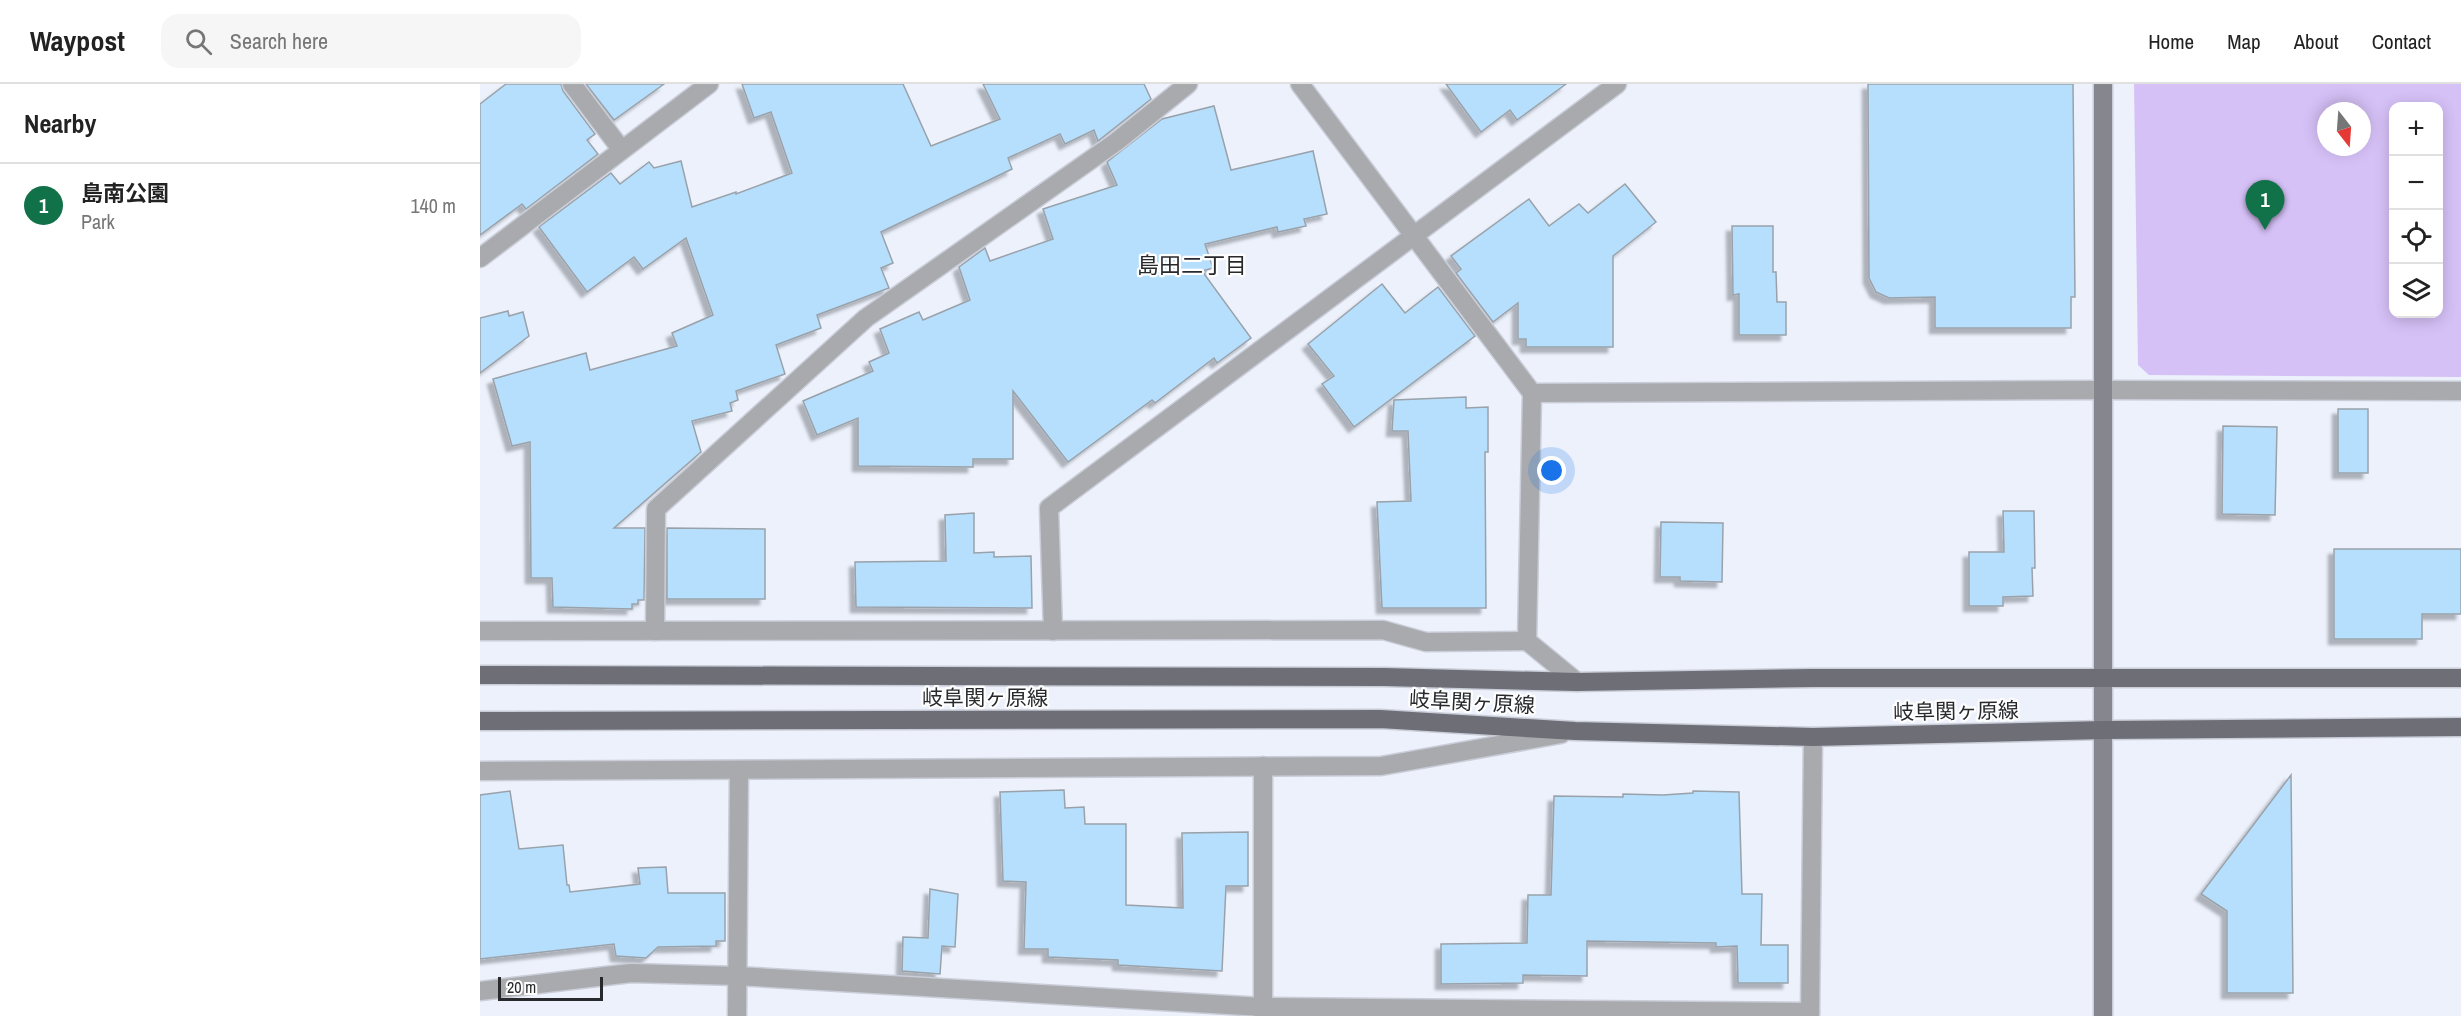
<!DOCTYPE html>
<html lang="en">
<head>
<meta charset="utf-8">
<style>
	:root { --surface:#fff; --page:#f6f6f6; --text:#222; --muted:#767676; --line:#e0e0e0; --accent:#117249 }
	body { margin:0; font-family:"Archivo Narrow","Noto Sans JP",sans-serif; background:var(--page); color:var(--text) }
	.controls { position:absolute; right:18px; top:18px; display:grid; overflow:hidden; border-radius:12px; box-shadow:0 3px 15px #0003 }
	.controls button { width:54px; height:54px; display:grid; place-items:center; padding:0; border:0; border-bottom:2px solid var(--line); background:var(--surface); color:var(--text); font:30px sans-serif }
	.compass { position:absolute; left:1837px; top:18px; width:54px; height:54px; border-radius:50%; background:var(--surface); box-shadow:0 3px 15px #0003; rotate:163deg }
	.scale { position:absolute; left:18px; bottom:15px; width:105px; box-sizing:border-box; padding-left:6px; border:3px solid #27292d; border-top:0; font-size:16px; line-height:21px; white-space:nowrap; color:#27292d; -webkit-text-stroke:4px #fefefe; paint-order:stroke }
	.you { position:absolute; left:1072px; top:387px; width:21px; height:21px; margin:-15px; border:4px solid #fff; border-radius:50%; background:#1a73e8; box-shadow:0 0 0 9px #1a73e833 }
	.badge { display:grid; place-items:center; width:39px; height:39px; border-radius:50%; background:var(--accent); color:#fff; font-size:20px; font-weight:700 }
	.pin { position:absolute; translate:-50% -50px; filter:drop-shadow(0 2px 3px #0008) }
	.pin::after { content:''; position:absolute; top:32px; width:21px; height:18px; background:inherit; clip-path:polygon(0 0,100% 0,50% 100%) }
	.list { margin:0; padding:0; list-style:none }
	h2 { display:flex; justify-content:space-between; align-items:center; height:78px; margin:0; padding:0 24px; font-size:26px }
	h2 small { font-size:20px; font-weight:400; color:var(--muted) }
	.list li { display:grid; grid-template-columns:39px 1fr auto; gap:18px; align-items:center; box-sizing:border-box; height:84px; padding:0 24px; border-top:2px solid var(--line) }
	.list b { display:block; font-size:22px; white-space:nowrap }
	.list p { margin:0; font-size:20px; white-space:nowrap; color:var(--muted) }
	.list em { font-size:20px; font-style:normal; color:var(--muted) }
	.icon { flex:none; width:33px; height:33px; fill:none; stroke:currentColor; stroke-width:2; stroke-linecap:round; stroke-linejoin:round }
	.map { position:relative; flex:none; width:1981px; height:932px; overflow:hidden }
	header { display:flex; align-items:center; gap:36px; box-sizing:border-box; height:84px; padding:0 30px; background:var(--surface); border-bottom:2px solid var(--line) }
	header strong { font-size:28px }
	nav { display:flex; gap:33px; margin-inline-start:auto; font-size:21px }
	.search { width:420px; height:54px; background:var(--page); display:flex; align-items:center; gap:15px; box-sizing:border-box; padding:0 21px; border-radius:18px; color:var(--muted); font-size:22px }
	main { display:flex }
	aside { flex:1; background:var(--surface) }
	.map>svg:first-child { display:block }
	.green { fill:#d6c1f7; fill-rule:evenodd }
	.building { fill:#b6dffe; stroke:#99a2aa; stroke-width:1.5; filter:url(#shadow) }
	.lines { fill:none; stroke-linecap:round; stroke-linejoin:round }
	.street-casing { stroke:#c9cdd7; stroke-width:21 }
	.secondary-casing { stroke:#c9cdd7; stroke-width:21 }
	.primary-casing { stroke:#c9cdd7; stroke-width:21 }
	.street { stroke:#a9aaae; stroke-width:18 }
	.secondary { stroke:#86878e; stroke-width:18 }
	.primary { stroke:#6e6e77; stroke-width:18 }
	.labels { text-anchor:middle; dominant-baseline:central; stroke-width:4.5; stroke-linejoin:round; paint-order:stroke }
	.street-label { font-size:21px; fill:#27292d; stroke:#fefefe }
	.neighbourhood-label { font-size:22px; fill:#27292d; stroke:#fefefe }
</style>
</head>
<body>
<header>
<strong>Waypost</strong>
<div class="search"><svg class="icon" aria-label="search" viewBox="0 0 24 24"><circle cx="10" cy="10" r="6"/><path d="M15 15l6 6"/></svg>Search here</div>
<nav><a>Home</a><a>Map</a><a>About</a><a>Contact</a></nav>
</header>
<main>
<aside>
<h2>Nearby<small></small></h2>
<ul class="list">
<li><span class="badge">1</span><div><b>島南公園</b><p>Park</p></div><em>140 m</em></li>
</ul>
</aside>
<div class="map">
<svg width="1981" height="932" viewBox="0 0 1981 932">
	<defs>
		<filter id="shadow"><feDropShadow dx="-5.5" dy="5.5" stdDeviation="1.5" flood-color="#0004"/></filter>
	</defs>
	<rect width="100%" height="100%" fill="#ecf1fc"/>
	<path class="green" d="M1654,0H1981V293L1669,291L1658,281ZM1914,22H1958V230H1914ZM1846,27H1882V63H1846Z"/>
	<g class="building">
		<polygon points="26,0 81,0 83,7 115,50 107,56 118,70 46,125 42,120 0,151 0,20"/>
		<polygon points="106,0 184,0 134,36"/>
		<polygon points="262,0 423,0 451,62 520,35 503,0 664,0 671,15 618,57 614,46 585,60 580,50 528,74 532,85 401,148 413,179 401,184 409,204 337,231 341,244 296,261 305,290 256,307 258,316 250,319 252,327 212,337 221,368 134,444 165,444 164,516 158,516 158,520 152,520 152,525 73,523 72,494 51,494 50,358 32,362 13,295 106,269 110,286 197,262 192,249 233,231 206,154 163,185 154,173 107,208 59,143 131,89 140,100 169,78 174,84 201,77 212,123 256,108 256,110 312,89 291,28 274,34"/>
		<polygon points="966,0 1086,0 1037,36 1030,26 1001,48"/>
		<polygon points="1388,0 1593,0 1595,213 1591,213 1591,244 1455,244 1455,213 1409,214 1396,208 1389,194"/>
		<polygon points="734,22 751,86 833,67 847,130 824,135 826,142 798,148 797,143 725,160 733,184 722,187 771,254 737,279 734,274 675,319 672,316 588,378 533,307 533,375 493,375 493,383 378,382 378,334 337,351 323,317 393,287 389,278 409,269 400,245 439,228 443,236 490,216 479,183 505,164 510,177 573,155 563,125 637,101 627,78 682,35"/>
		<polygon points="1145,100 1176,138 1133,172 1133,263 1046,263 1046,255 1038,255 1038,219 1013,238 976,189 981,185 971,172 1049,115 1069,142 1099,120 1108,129"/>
		<polygon points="1252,142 1293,142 1293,188 1296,188 1297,218 1306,218 1306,251 1259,251 1259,210 1253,211"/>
		<polygon points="902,200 925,229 958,203 995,252 874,343 842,300 854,292 828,260"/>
		<polygon points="28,227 29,232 43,228 49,252 0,289 0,234"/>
		<polygon points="986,313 986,324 1008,323 1008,368 1005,368 1006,524 902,524 897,418 931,417 928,347 912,347 914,316"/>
		<rect x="1858" y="325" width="30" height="64"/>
		<polygon points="1743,342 1797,343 1795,431 1742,430"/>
		<polygon points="1523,427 1554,427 1555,484 1552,484 1553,512 1523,513 1523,522 1489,522 1489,468 1524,468"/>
		<polygon points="494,429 494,469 514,468 514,473 551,472 552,524 376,523 375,478 466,477 465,431"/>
		<polygon points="1181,438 1243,439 1242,498 1200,497 1200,493 1180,493"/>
		<polygon points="187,444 285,445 285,515 187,515"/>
		<polygon points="1854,465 1981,465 1981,530 1942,530 1942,555 1854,555"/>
		<polygon points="1811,691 1813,909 1747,909 1747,827 1721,810"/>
		<polygon points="584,706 585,724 604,723 605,740 646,740 646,821 703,824 702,749 768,748 768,802 746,802 742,887 638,881 638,876 568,873 568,865 544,865 546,798 523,797 520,708"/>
		<polygon points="30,707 39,765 83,761 87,801 89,801 90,808 160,800 158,784 186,783 188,809 245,809 245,857 236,857 236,862 178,863 166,874 136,872 134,860 0,875 0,711"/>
		<polygon points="1213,707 1259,708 1262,810 1282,810 1281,861 1308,861 1308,899 1258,899 1257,862 1236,863 1236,859 1107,857 1107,892 1043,891 1043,899 961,900 961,860 1047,859 1048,811 1071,811 1074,712 1143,713 1143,710 1183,711 1213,709"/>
		<polygon points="450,805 478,810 475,863 462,862 460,890 422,887 423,853 448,854"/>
	</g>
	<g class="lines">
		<g class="street-casing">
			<g id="street">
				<polyline points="92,0 141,65"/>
				<polyline points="820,0 1052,309 1047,557 1097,598"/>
				<polyline points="0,174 229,0"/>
				<polyline points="1052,309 1623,306 1981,307"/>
				<polyline points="0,547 903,546 946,558 1047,557"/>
				<polyline points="175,547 176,425 386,234 636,58 708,0"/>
				<polyline points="573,547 569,424 1137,0"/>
				<polyline points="0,687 901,682 1081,650"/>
				<polyline points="0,907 151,889 257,892 783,923 1330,928"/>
				<polyline points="257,932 259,686"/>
				<polyline points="783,932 783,682"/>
				<polyline points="1330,932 1333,653"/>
			</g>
		</g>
		<g class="secondary-casing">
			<polyline id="secondary" points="1623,932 1623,0"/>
		</g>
		<g class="primary-casing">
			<g id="primary">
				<polyline points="0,591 904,593 1097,598 1332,594 1981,594"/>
				<polyline points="0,637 900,635 1095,647 1333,653 1624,646 1981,643"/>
			</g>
		</g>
		<use href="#street" class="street"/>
		<use href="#secondary" class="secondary"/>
		<use href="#primary" class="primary"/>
	</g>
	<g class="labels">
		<g class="street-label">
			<text x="505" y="613">岐阜関ヶ原線</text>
			<text transform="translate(992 618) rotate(3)">岐阜関ヶ原線</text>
			<text transform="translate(1476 627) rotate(-1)">岐阜関ヶ原線</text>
		</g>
		<g class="neighbourhood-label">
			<text x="712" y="181">島田二丁目</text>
		</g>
	</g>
</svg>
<div class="controls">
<button>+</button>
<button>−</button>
<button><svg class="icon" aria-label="locate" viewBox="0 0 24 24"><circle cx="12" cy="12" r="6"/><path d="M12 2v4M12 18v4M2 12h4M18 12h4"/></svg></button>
<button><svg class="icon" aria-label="layers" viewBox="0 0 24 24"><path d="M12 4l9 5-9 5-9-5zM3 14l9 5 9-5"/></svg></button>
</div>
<svg class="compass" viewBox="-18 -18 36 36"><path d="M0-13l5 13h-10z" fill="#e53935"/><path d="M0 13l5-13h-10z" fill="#767676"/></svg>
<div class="scale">20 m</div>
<div class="you"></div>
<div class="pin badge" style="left:1785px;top:146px">1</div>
</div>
</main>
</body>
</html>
